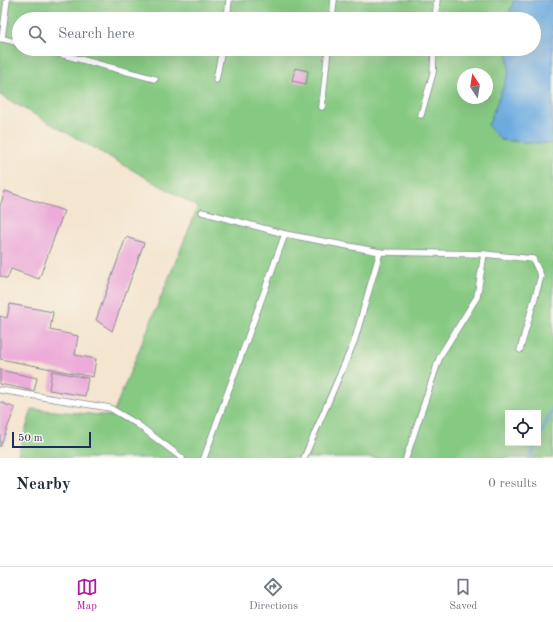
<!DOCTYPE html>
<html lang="en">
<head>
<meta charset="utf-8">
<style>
	:root { --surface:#fff; --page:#f6f6f7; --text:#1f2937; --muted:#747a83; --line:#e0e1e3; --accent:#b5179e }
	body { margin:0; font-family:"Old Standard TT",serif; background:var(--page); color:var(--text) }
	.controls { position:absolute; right:12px; bottom:12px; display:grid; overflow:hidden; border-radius:0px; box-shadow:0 4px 16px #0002 }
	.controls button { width:36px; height:36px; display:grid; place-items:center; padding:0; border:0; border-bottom:1px solid var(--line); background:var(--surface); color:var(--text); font:20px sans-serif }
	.compass { position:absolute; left:457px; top:68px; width:36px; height:36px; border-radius:50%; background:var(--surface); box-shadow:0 4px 16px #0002; rotate:348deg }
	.scale { position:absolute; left:12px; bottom:10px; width:79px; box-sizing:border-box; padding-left:4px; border:2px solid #1b2f5e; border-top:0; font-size:11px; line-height:14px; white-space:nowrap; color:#1b2f5e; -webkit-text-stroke:3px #f7f3e8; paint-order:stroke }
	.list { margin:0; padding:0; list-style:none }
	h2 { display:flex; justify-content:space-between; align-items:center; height:52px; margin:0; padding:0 16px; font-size:17px }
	h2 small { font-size:13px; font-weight:400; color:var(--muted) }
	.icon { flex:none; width:22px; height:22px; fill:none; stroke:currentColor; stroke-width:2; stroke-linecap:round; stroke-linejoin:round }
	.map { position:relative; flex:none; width:553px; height:458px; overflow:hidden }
	.search { position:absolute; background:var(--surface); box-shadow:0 4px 16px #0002; left:12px; right:12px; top:12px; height:44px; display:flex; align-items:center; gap:10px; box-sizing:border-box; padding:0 14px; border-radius:22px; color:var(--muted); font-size:15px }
	.sheet { height:108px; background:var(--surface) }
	nav { display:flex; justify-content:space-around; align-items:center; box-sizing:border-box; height:56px; border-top:1px solid var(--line); background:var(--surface); font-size:11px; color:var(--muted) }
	nav a { display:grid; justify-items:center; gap:2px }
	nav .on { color:var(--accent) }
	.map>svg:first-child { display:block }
	.green { fill:#86c982; stroke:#507c70; fill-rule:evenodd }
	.water { fill:#6dabdf; stroke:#446d9e }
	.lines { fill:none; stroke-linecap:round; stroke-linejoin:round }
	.stream { stroke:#6dabdf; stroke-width:3 }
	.building { fill:#ecabd9 }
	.lane-casing { stroke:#888a96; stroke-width:7 }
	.lane { stroke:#fff; stroke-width:5.5 }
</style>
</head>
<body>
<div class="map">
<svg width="553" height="458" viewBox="0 0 553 458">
	<rect width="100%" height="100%" fill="#f7f3e8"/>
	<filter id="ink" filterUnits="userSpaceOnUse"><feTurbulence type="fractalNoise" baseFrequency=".025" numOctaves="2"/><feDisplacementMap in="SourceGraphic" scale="8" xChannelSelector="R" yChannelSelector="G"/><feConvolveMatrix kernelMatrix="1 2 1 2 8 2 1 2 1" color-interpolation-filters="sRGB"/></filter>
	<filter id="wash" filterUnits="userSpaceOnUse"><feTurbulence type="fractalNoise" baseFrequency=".012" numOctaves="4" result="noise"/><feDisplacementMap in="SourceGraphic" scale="16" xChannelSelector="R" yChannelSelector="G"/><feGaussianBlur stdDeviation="0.9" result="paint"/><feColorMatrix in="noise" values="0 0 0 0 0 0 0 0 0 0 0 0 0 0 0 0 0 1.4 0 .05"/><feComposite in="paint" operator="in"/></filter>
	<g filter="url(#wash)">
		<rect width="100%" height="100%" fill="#f4e5ce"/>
		<path class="green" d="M0,0H514L508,19H19V49H507L509,72L488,126L501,140L553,144V458H17L32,409L112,416L198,207L0,95ZM463,74H487V98H463ZM508,413H538V443H508Z"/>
		<polygon class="water" points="514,0 553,0 553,144 501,140 488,126 509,72 507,49 534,49 534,19 508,19"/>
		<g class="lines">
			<g class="stream">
				<polyline points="538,441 553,407"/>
				<polyline points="530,458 537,443"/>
			</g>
		</g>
		<g id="blocks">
			<g class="building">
				<polygon points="295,68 308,71 306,84 292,81"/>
				<polygon points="5,191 64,211 39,279 11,269 7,279 0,276 0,206"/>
				<polygon points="126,237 144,243 112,331 96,320"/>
				<polygon points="10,304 53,312 50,330 78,336 75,355 96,359 93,377 0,359 0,316 7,318"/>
				<polygon points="0,370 37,378 34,391 0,384"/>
				<polygon points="52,371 88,378 85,396 49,390"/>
				<polygon points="0,402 15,408 0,447"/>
			</g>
		</g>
	</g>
	<g filter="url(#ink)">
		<use href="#blocks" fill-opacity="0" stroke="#888a96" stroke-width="1"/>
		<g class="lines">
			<g class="lane-casing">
				<g id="lane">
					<polyline points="227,19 229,0"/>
					<polyline points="332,19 334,0"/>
					<polyline points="435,19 437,0"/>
					<polyline points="0,38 19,43"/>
					<polyline points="2,39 7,0"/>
					<polyline points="41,49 155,79"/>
					<polyline points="216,80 222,49"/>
					<polyline points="322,107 328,49"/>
					<polyline points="421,115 433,73 434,49"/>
					<polyline points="202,212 285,234 380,252 484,254 477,297 440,356 406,458"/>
					<polyline points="484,254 533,259 541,276 520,350"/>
					<polyline points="0,390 110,408 137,424 182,458"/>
					<polyline points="204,458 285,234"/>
					<polyline points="304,458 354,342 380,252"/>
				</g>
			</g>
			<use href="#lane" class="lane"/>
		</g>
	</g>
</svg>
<div class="controls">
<button><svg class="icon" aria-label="locate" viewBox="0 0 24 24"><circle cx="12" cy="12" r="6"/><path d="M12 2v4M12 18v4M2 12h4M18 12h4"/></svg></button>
</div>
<svg class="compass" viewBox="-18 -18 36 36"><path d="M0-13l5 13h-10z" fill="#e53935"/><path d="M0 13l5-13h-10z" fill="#747a83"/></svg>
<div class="scale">50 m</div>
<div class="search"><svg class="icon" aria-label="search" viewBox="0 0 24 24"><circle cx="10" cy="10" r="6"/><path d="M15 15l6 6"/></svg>Search here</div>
</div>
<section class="sheet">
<h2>Nearby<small>0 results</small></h2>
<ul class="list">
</ul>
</section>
<nav>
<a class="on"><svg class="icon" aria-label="map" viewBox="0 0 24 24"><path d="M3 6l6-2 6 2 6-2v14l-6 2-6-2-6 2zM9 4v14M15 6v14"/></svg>Map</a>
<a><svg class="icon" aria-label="directions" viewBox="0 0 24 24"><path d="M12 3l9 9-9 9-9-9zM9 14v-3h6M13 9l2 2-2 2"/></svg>Directions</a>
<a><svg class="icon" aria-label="saved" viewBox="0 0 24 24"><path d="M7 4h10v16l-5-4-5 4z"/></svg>Saved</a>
</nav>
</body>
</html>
